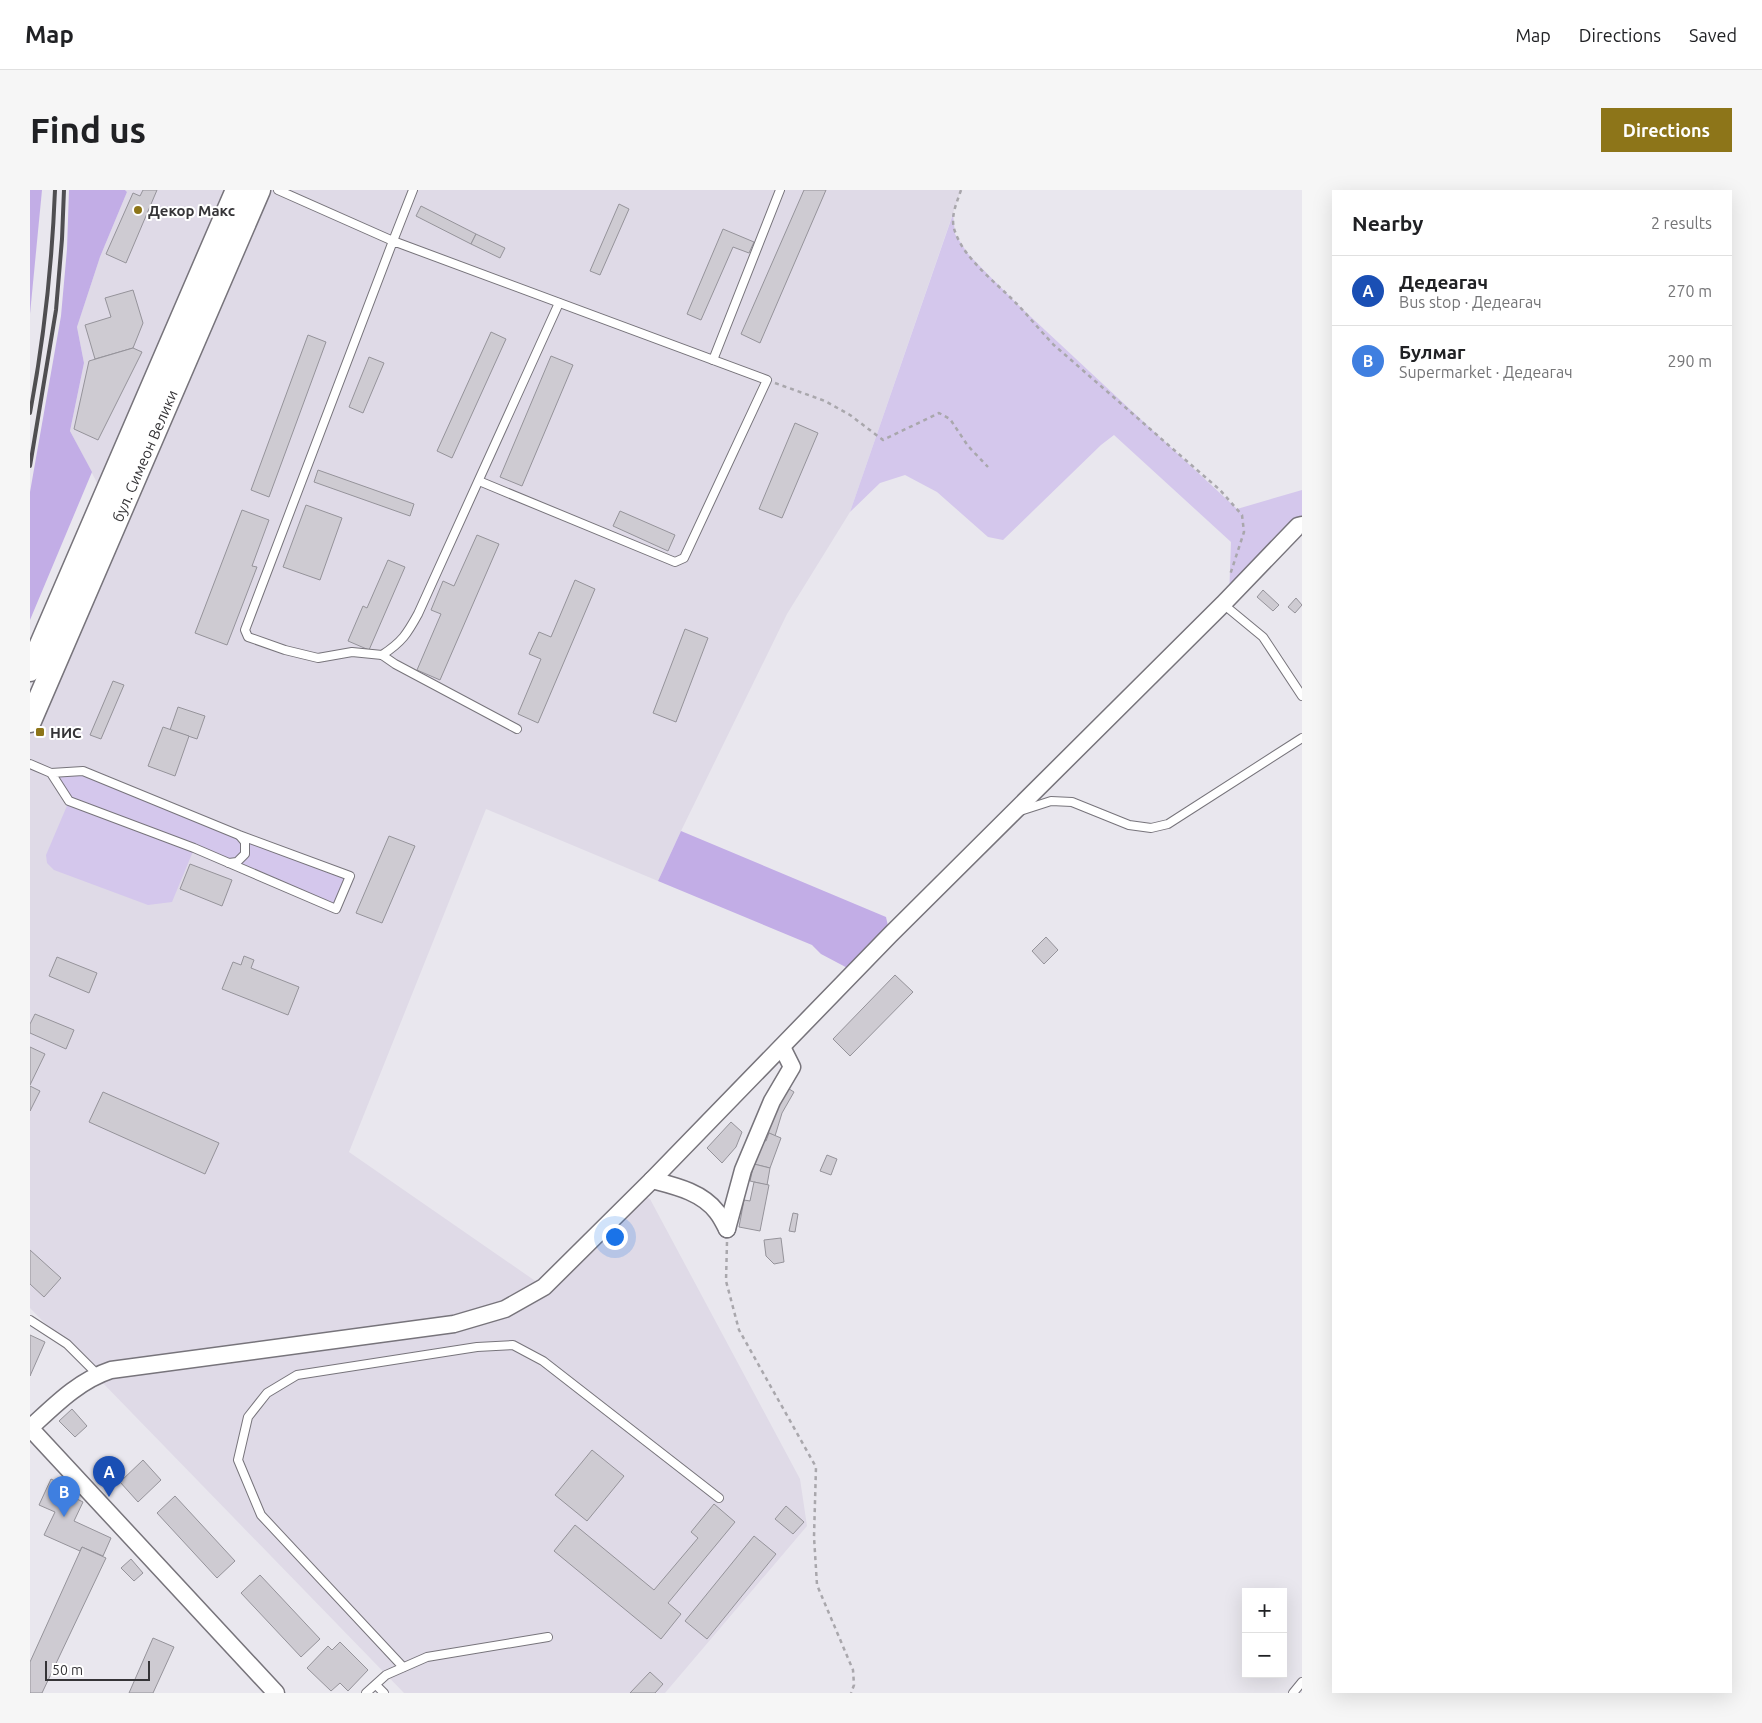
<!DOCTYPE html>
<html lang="en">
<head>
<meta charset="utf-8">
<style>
	:root { --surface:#fff; --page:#f6f6f6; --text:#202124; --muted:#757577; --line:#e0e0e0; --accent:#8d7519 }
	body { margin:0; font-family:Ubuntu,sans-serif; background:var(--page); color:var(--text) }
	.controls { position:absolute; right:15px; bottom:15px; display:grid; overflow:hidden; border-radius:0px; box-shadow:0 5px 20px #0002 }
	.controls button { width:45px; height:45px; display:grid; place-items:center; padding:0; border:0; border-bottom:1px solid var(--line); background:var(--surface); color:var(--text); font:25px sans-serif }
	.scale { position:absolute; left:15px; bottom:12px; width:105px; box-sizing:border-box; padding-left:5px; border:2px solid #353437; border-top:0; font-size:14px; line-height:18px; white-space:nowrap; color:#353437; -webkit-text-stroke:4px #fff; paint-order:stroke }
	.you { position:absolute; left:584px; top:1046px; width:18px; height:18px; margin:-12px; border:4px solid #fff; border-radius:50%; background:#1a73e8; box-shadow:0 0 0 8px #1a73e833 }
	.badge { display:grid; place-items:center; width:32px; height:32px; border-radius:50%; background:var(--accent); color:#fff; font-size:16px; font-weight:700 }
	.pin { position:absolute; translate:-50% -41px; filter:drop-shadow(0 1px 2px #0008) }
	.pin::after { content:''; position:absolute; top:26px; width:18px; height:15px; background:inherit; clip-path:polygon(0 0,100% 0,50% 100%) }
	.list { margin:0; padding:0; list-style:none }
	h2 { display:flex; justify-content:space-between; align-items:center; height:65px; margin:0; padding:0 20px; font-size:21px }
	h2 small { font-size:16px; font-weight:400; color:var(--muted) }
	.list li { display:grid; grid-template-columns:32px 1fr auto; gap:15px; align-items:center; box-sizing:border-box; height:70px; padding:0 20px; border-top:1px solid var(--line) }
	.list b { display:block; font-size:19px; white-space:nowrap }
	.list p { margin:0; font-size:16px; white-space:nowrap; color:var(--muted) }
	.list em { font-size:16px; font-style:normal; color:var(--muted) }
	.map { position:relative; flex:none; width:1272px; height:1503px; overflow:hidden; border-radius:0px }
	header { display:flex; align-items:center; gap:30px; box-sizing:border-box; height:70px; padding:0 25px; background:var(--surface); border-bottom:1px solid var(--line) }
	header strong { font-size:24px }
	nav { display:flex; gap:28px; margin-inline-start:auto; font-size:18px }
	.intro { display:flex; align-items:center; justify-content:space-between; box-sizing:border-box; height:120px; padding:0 30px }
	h1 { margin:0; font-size:35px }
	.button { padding:12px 22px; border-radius:0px; background:var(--accent); color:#fff; font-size:18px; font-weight:700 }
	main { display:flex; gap:30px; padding:0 30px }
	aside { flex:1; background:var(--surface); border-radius:0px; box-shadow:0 5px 20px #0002 }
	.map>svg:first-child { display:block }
	.built { fill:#dfdae7 }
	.green { fill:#d4c7ec }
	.forest { fill:#c2ade6 }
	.building { fill:#cecbd2; stroke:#95939a }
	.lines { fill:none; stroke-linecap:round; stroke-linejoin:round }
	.service-casing { stroke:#77747b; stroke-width:10 }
	.minor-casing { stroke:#77747b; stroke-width:19 }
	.secondary-casing { stroke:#77747b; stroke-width:25 }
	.path { stroke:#a9a7ac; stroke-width:2.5; stroke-dasharray:4 4; stroke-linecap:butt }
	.service { stroke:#fff; stroke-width:8 }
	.minor { stroke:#fff; stroke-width:16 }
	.secondary { stroke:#fff; stroke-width:22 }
	.rail { stroke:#4f4e51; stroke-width:4 }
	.poi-dot { fill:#8d7519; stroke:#fff; stroke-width:2 }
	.labels { text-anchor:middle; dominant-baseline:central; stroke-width:4; stroke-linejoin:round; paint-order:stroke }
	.poi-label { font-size:15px; font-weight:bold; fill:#353437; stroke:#fff; text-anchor:start }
	.street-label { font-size:15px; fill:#353437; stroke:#fff }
</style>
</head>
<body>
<header>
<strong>Map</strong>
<nav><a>Map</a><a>Directions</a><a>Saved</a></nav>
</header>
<div class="intro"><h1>Find us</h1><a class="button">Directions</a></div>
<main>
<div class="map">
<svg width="1272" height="1503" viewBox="0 0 1272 1503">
	<rect width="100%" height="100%" fill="#e9e7ee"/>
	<polygon class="built" points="95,0 931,0 820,322 757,424 651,641 628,691 456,619 319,962 514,1097 610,1003 620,1009 770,1289 777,1336 635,1503 374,1503 0,1118 0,531 87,331 40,241 54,173 47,137 70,67 97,2"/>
	<g class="green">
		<polygon points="923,24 925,44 938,64 986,113 1207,319 1272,300 1272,335 1199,408 1201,352 1084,245 1071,255 973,350 958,347 907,302 875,285 850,293 820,322"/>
		<polygon points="53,581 320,686 306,719 164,659 142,712 118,715 24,680 17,673 16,665 39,611 21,583"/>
	</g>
	<g class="forest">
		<polygon points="0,0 12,0 0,124"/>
		<polygon points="39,0 95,0 97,2 70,67 47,137 54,173 40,241 62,282 0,430 0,302 31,126 37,59"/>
		<polygon points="651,641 856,727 860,745 825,782 791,764 782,755 628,691"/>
	</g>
	<g class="building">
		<polygon points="113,0 127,0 96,73 76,64 103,3 110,6"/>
		<polygon points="774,0 796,0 730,153 711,144"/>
		<polygon points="589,14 599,19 570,85 560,81"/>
		<polygon points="391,16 446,44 441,54 386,26"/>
		<polygon points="693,39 724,52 719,63 703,57 671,130 657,124"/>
		<polygon points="446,44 475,58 470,68 441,54"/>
		<polygon points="103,100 113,133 103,158 65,169 55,135 81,127 75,108"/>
		<polygon points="461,142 476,149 422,268 407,261"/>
		<polygon points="278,145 296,152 239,307 221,300"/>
		<polygon points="103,158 112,162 68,250 44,239 59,171"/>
		<polygon points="521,166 543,175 492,296 470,287"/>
		<polygon points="339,167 354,173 333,223 319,217"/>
		<polygon points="765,233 788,243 752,328 729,319"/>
		<polygon points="288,280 384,314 380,326 284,292"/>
		<polygon points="276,315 312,328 290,390 253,377"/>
		<polygon points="212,320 239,330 222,376 227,377 197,455 165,443"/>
		<polygon points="590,321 645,345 638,361 583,336"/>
		<polygon points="447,345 469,354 410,490 387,480 411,424 401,420 413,391 424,396"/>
		<polygon points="358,370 375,377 339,460 318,451 333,416 337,418"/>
		<polygon points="545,390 565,399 508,533 488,524 511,469 499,464 509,442 521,447"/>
		<polygon points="1233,400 1249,415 1243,421 1227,407"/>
		<polygon points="1266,408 1272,415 1265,423 1258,417"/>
		<polygon points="655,439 678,448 646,532 623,523"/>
		<polygon points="83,491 94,495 71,549 60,545"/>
		<polygon points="148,517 175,526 167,549 140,540"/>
		<polygon points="133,537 159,546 145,586 118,576"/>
		<polygon points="359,646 385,656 352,733 326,723"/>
		<polygon points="160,674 202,690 192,716 150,699"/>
		<polygon points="1016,747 1028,760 1014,774 1002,761"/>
		<polygon points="214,766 224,770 221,778 269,797 258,825 192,799 203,772 211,775"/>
		<polygon points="27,767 67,783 59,803 19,786"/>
		<polygon points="865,785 883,802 820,866 803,849"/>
		<polygon points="5,824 44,840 36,859 0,843 0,834"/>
		<polygon points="0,857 15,864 0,895"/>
		<polygon points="0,896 10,901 0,921"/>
		<polygon points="756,897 764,902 752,923 745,946 735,941"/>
		<polygon points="73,902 189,953 175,984 59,932"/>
		<polygon points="701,932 712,942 706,957 692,973 677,958"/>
		<polygon points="739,943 751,948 740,978 724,974 732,950 736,951"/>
		<polygon points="797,965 807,969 801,985 790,981"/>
		<polygon points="724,974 740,978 737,995 720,991"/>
		<polygon points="724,992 739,995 730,1041 709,1037 714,1010 720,1011"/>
		<polygon points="763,1023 768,1024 765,1042 759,1041"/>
		<polygon points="751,1048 754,1072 744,1074 736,1066 734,1050"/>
		<polygon points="0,1060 31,1088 14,1107 0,1094"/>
		<polygon points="0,1145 15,1152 0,1186"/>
		<polygon points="42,1219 57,1236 45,1247 29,1231"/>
		<polygon points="562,1260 594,1286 557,1331 525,1305"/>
		<polygon points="113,1270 131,1290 108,1312 90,1292"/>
		<polygon points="21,1289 42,1299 39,1305 53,1312 44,1331 81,1348 73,1366 52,1357 50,1361 14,1345 25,1322 9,1315"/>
		<polygon points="145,1306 205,1371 187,1388 127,1323"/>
		<polygon points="684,1314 705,1332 638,1413 651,1424 631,1449 524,1361 545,1335 624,1400 668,1348 661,1342"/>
		<polygon points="756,1316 774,1332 763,1344 745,1329"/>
		<polygon points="724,1346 746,1364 677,1449 655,1431"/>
		<polygon points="52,1357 76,1368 12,1503 0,1503 0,1472"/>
		<polygon points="101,1369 113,1383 104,1391 91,1378"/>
		<polygon points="230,1385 290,1449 271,1467 211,1403"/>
		<polygon points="123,1448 144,1457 123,1503 99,1503"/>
		<polygon points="310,1452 338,1480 318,1501 310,1493 301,1501 277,1478 298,1456 302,1460"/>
		<polygon points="620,1482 633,1494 625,1503 600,1503"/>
	</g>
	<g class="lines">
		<g class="service-casing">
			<g id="service">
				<polyline points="248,0 363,51 383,0"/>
				<polyline points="683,170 750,0"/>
				<polyline points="449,291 645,372 654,368 737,190 363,51 215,440 218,447 255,460 288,468 322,462 352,465 365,474 487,539"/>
				<polyline points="1193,414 1233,447 1272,506"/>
				<path d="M352,465C372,452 377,444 388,424L529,113"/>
				<polyline points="0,574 21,583 53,581 209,645 320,686 306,719 164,658 39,611 21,583"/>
				<polyline points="990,621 1021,611 1042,612 1099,635 1121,638 1138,634 1272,548"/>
				<polyline points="199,673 207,672 215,664 215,652 210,646"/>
				<polyline points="0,1130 37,1154 67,1184"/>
				<polyline points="373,1477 231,1325 208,1270 218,1227 237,1203 267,1185 447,1157 483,1155 513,1171 689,1308"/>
				<polyline points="346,1495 354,1503"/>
				<polyline points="336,1503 356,1485 397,1467 518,1447"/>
				<polyline points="1263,1503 1272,1492"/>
			</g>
		</g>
		<g class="minor-casing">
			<g id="minor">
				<path d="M622,990C645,996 672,1002 687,1022C691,1027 694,1033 697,1039"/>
				<polyline points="697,1039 713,980 742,911 762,877 752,857"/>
				<path d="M0,1238C25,1215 48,1191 81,1180L424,1134L475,1119L514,1097L622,990L860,745L1193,414L1268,336L1272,335"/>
				<polyline points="0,1238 246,1503"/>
			</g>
		</g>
		<g class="secondary-casing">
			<g id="secondary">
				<polyline points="0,480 207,0"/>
				<path id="s1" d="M0,531L229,0"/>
			</g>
		</g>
		<g class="path">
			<path d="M931,0C926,15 919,29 926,44C935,69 965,92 984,111C998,125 1010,141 1025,156L1190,300L1212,325L1214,342L1200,385"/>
			<polyline points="745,193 795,211 820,225 853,250 909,223 920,229 938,256 958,277"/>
			<polyline points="697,1052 696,1091 709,1140 786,1277 784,1347 787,1395 823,1480 824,1495 821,1503"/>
		</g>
		<use href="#service" class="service"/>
		<use href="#minor" class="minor"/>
		<use href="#secondary" class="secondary"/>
		<g class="rail">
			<path d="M0,223C14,149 22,75 25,0"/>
			<polyline points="0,276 26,120 32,49 34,0"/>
		</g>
	</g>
	<g class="poi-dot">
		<circle cx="108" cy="20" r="5"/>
		<rect x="5" y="537" width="10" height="10" rx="2.5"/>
	</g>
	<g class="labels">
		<g class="poi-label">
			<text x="118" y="20">Декор Макс</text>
			<text x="20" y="542">НИС</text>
		</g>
		<g class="street-label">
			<text stroke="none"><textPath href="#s1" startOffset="289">бул. Симеон Велики</textPath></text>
		</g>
	</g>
</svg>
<div class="controls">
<button>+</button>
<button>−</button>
</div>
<div class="scale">50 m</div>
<div class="you"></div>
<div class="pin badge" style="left:79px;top:1307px;background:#1a4fb4">A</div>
<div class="pin badge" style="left:34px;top:1327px;background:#3f7fe0">B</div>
</div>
<aside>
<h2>Nearby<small>2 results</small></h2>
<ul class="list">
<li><span class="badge" style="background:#1a4fb4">A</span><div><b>Дедеагач</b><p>Bus stop · Дедеагач</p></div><em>270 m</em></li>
<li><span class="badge" style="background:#3f7fe0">B</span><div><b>Булмаг</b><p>Supermarket · Дедеагач</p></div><em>290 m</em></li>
</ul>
</aside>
</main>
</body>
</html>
